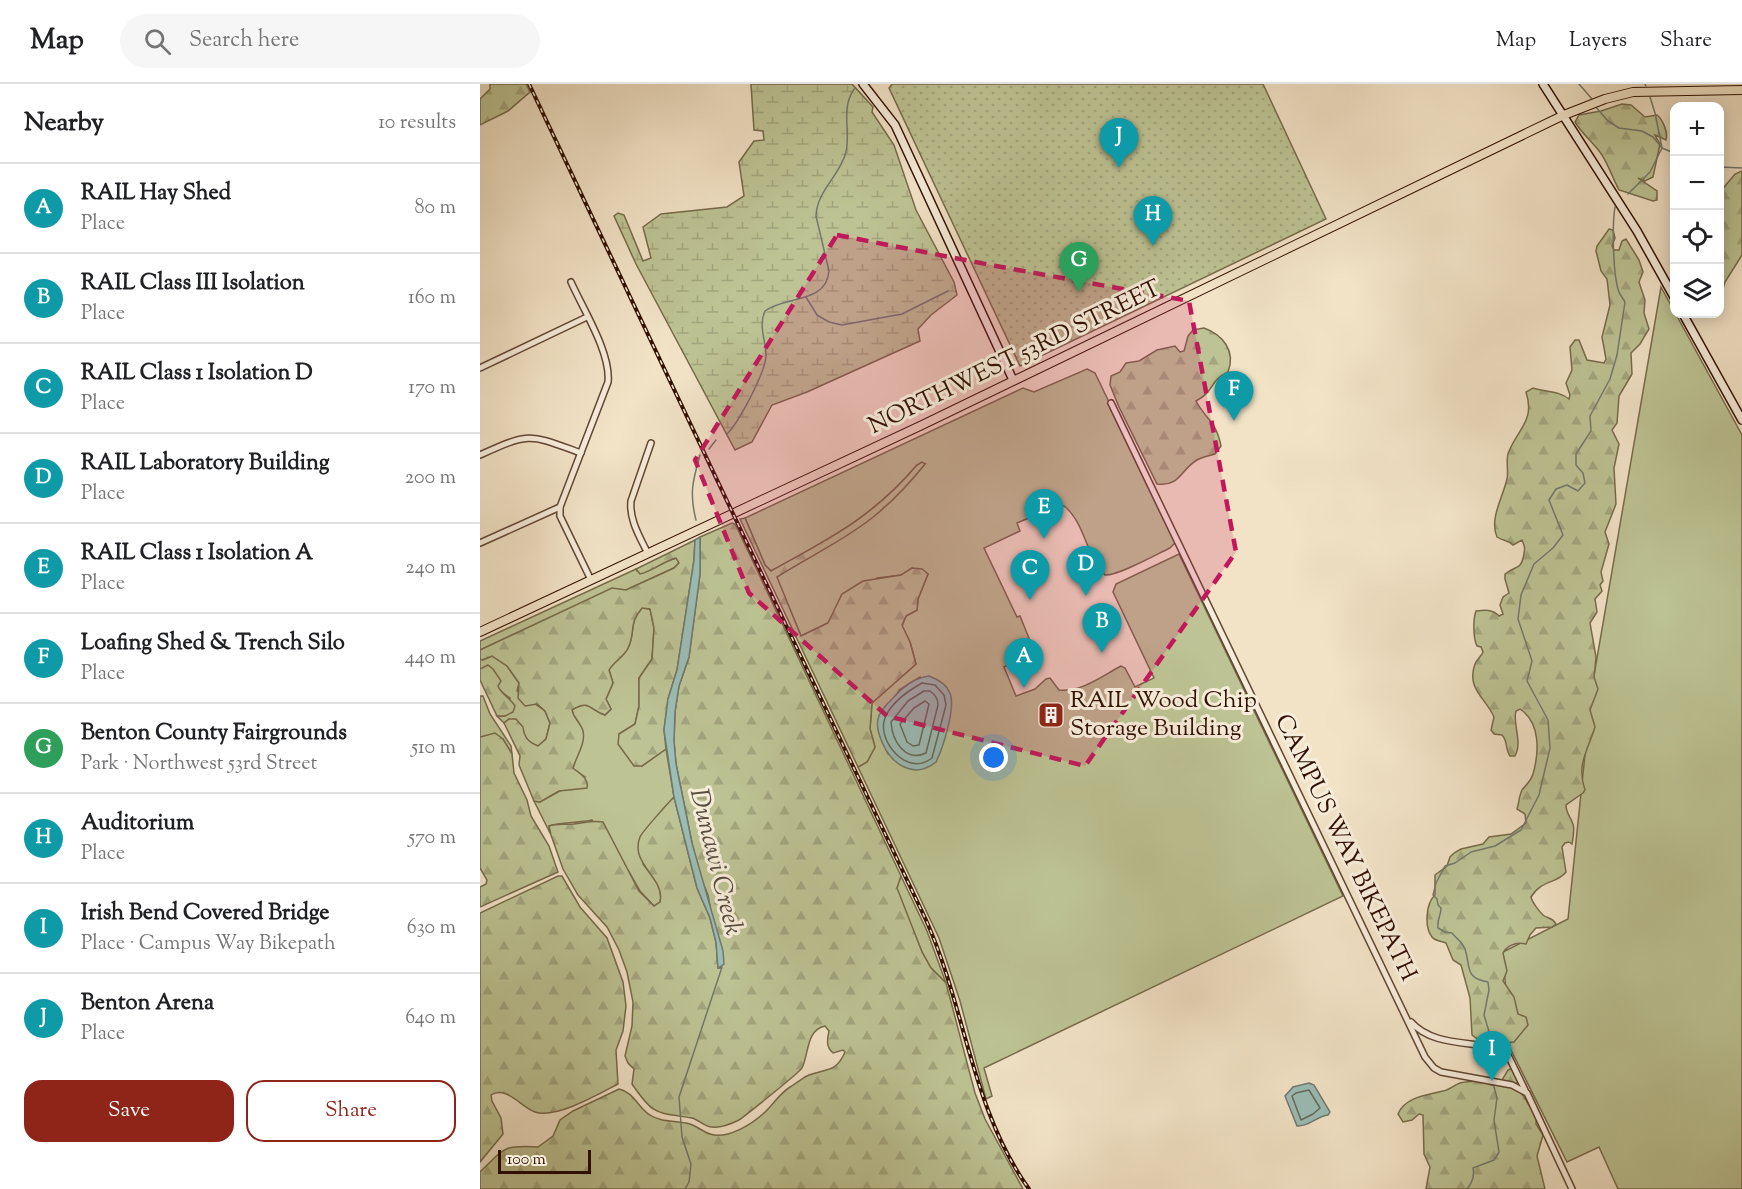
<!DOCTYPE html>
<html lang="en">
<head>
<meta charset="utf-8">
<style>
	:root { --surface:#fff; --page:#f6f6f6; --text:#202124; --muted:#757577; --line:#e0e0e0; --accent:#8f2418 }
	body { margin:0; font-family:"Sorts Mill Goudy",serif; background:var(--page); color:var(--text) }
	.controls { position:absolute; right:18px; top:18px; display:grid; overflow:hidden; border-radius:12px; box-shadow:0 3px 15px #0003 }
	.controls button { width:54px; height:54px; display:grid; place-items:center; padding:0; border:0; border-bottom:2px solid var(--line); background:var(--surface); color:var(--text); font:30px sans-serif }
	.scale { position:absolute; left:18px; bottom:15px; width:93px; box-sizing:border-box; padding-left:6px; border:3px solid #311100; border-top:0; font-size:16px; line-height:21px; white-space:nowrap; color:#311100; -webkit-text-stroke:4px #f7eddb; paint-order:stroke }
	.you { position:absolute; left:514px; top:674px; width:21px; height:21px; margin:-15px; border:4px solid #fff; border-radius:50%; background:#1a73e8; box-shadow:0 0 0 9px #1a73e833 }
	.badge { display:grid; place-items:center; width:39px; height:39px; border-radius:50%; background:var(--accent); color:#fff; font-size:20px; font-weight:700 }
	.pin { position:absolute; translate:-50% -50px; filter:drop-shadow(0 2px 3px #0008) }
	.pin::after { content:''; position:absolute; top:32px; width:21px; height:18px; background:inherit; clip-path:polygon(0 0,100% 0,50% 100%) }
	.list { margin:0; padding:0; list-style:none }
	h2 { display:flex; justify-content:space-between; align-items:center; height:78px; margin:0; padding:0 24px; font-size:26px }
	h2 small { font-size:20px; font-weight:400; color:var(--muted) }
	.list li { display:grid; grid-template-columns:39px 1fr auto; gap:18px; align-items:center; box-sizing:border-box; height:90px; padding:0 24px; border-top:2px solid var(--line) }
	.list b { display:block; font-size:22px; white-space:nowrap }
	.list p { margin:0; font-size:20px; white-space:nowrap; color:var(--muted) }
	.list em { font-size:20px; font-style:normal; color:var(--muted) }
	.actions { display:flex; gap:12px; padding:18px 24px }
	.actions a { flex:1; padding:14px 0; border:2px solid var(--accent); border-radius:18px; text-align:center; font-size:21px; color:var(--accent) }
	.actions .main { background:var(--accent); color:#fff }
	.icon { flex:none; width:33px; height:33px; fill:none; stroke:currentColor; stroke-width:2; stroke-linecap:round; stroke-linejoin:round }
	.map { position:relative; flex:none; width:1262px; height:1105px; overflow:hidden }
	header { display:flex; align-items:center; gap:36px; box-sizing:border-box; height:84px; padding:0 30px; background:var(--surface); border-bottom:2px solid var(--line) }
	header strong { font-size:28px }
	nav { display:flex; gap:33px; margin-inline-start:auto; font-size:21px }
	.search { width:420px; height:54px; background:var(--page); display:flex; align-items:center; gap:15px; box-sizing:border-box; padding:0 21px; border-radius:33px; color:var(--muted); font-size:22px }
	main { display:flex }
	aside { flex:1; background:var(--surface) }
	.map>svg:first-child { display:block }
	.green { fill:#bdc394; stroke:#776a4a; stroke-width:1.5; fill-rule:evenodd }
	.forest { fill:url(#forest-firs); stroke:#776a4a; stroke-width:1.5 }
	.wetland { fill:url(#wetland-marsh); stroke:#776a4a; stroke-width:1.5 }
	.park { fill:url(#park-dots); stroke:#776a4a; stroke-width:1.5 }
	.water { fill:#9bbeb7; stroke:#71796e; stroke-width:1.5 }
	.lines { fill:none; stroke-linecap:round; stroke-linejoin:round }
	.shore { stroke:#66685c; stroke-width:1.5 }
	.stream { stroke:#71796e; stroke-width:1.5 }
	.street-casing { stroke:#614632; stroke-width:8 }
	.secondary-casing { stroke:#311100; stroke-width:10 }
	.primary-casing { stroke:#311100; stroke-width:10 }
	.street { stroke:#f7eddb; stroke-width:5 }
	.secondary { stroke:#f7eddb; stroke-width:7 }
	.primary { stroke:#f2e3c7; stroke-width:8 }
	.rail-casing { stroke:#311100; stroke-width:4 }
	.rail { stroke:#f7eddb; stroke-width:1.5; stroke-dasharray:4.5; stroke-linecap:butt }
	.marked { fill:#c2185b; fill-opacity:0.2; stroke:#c2185b; stroke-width:4.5; stroke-dasharray:12 8; stroke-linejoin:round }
	.labels { text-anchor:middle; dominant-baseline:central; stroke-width:6; stroke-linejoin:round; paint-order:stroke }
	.street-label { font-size:24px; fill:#311100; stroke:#f7eddb }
	.poi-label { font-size:24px; fill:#311100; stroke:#f7eddb; text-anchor:start }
	.water-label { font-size:26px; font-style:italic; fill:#564e40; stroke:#f7eddb }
</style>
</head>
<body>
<header>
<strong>Map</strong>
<div class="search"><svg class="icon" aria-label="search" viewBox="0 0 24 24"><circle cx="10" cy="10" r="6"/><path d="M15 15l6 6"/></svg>Search here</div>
<nav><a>Map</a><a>Layers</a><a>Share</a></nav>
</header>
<main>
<aside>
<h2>Nearby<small>10 results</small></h2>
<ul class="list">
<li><span class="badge" style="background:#0f9aa8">A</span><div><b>RAIL Hay Shed</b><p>Place</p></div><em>80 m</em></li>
<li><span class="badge" style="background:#0f9aa8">B</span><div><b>RAIL Class III Isolation</b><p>Place</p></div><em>160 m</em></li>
<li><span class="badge" style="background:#0f9aa8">C</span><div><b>RAIL Class 1 Isolation D</b><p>Place</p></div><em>170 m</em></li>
<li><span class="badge" style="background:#0f9aa8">D</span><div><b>RAIL Laboratory Building</b><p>Place</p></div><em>200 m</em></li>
<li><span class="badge" style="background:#0f9aa8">E</span><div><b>RAIL Class 1 Isolation A</b><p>Place</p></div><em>240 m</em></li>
<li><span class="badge" style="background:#0f9aa8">F</span><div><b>Loafing Shed &amp; Trench Silo</b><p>Place</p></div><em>440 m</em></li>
<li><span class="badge" style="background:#2e9e5b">G</span><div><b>Benton County Fairgrounds</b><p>Park · Northwest 53rd Street</p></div><em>510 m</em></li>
<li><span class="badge" style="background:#0f9aa8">H</span><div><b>Auditorium</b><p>Place</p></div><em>570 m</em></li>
<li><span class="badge" style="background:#0f9aa8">I</span><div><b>Irish Bend Covered Bridge</b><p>Place · Campus Way Bikepath</p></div><em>630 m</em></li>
<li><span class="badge" style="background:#0f9aa8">J</span><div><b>Benton Arena</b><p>Place</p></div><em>640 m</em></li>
</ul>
<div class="actions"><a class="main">Save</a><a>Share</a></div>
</aside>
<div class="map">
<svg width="1262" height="1105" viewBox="0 0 1262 1105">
	<defs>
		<pattern id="forest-firs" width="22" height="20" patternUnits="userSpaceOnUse" patternTransform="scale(1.5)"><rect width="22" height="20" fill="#bdc394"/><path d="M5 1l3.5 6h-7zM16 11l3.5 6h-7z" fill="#a3a67e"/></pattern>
		<pattern id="wetland-marsh" width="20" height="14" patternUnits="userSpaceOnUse" patternTransform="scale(1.5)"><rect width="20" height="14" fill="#bdc394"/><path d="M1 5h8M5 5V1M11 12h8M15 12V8" fill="none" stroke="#a3a67e"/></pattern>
		<pattern id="park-dots" width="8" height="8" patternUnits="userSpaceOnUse" patternTransform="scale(1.5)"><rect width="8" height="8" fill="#bdc394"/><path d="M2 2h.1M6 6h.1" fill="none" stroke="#a3a67e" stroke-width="1.8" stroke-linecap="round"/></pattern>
	</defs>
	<rect width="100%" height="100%" fill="#f2e3c7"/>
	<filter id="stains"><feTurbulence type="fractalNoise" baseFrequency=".00333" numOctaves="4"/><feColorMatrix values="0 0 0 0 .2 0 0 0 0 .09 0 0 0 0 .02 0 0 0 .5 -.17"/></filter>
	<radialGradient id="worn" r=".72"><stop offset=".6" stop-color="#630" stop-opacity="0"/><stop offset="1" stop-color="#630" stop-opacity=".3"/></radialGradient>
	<g class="green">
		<polygon points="1181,203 1262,351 1262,1105 1138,1105 1119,1063 1087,1078 1030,964 1023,868 1088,835 1112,603"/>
		<path d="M607,285L615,289L695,455V459L690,464C677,470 638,492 625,491C606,473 605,438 584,422H577L537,439L540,447L504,464L537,533L540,532L555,569L524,583L536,612L555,605L566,595L570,594L579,606C600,609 622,592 641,582L645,584L655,603L674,594L633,508L636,500L699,470L863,812L504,984L512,1012L506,1015L480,917L459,854L378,683L387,678L395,663L390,645L392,619L436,580L430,558L422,542L426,532L437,526L438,515L448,490L432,484L422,491L397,494L354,529L348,539L321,552L296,493C356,458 400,435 445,380L437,381C394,432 348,456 291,487L285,481L265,434L543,304L554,308ZM440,593L456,678L441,685L408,670L399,649L419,606Z"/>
		<path d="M197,474L199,479L194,484L146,506L132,505L0,566V557L156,485L157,487C175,488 180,478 197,474Z"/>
		<path d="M162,524L170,525L174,544L172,575L159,594V622L155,640L139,650L162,682L186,665L194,713L178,732L163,780C171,791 184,804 180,818L174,822L160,807L149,788L112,736C100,739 79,738 69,742L71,751L54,717L60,718L105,693L93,685C97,667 104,661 100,643C99,636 93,633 92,626C109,615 110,626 125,631L131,625L126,615L133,599L129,586C134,577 144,573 148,564C156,548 148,540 162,524Z"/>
		<path d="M12,572L27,582L39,599L37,607L65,627L70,639L66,655L58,662L50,659L29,635L24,639L17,632H25L30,614C18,607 10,594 0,585V575L3,576Z"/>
		<polygon points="0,612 3,612 10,630 31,662 32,670 23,655 0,653"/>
		<polygon points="421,792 447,847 466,899 451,884 442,868 416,804"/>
	</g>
	<g class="forest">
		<polygon points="10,0 46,0 50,8 28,27 0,41 0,15 10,5"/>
		<path d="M1142,20L1151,21L1165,33L1177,31C1183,36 1188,48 1186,56L1175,51L1180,60L1173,93L1165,97L1158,94L1177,107V116L1173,117L1139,106C1133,95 1129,82 1122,71C1114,59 1102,50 1095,38L1099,31L1121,27Z"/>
		<polygon points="1262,87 1262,171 1245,198 1240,214 1240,108 1255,90"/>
		<path d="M1129,145L1133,146L1135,154L1132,162L1134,166H1139L1142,157L1146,155L1159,176L1163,188L1159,198L1165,216L1164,229L1169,245L1160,260L1151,269L1152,290L1139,312L1137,339L1132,346L1139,360L1134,384L1136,420L1125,448L1129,460L1121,488L1123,497L1120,501L1122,507L1115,515L1117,528L1110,539L1116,573L1114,593L1118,605L1110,626L1115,643C1108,666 1096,681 1105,706L1103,709L1086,721C1086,729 1090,732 1093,740C1095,745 1093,754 1092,760L1089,758L1085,759L1082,763L1086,788C1077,800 1062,795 1051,813C1052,818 1059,827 1063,831C1068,835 1072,833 1076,840L1072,843L1056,844L1050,851L1046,860C1037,858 1027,861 1023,869L1027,887L1023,897L1034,913L1038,930L1046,933L1048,941L1034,958C1019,960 1003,961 992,951L990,914L981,881L973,876L966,859C961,857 955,857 952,853C944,843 946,819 955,811V791L967,782L970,773L974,769L981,765L1003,760L1009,753L1031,750L1046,739L1045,730L1037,725C1039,719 1039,712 1042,706C1046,701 1051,697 1053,690C1059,669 1061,639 1040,625L1036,627C1032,638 1043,658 1035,672H1030C1025,665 1028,657 1022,651L1014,650L1011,646L1014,633C1006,614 986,605 995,580C997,575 1001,573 1003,568L1001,563L997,562C993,554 993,535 996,527C1005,526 1012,525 1019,532L1023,530L1020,521L1023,513L1029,509L1025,495V490C1036,481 1041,487 1044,470C1045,464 1045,463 1042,456L1033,461C1028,456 1023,457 1017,453C1009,435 1023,413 1027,395C1029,386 1025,375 1029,367C1039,344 1055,336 1046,308L1053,304C1065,308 1080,307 1089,315L1090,311L1086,299L1092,286L1090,263L1095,256H1099L1107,276L1124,279L1126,275L1122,253L1130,221L1127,195L1121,187L1116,167L1117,162Z"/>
		<path d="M724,244C743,251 756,267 748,288C729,297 735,307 716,317C727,337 736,337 741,362L735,370C729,372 722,373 717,376C700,386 700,403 677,400L639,323L630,301L631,292L640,288L646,279L659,277L677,266L695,262L700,268L704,267L708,252L713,246Z"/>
		<path d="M442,378L445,380C429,400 412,418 392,434C363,457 328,473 297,493L321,552L348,539L362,510L383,497L421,491L432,484L442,485L448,490L438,515L437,526L426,532L422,541L430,558L436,580L392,619L390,645L395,663L387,678L378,683L260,435L265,434L285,481L291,487C350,454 392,434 437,381Z"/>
		<path d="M252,439L255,440L277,486L421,792L417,804L442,868L451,884L466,899L495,1009L505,1035L543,1105H0V1088C25,1064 22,1061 58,1063L73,1052L80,1036L93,1027L139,1005C154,1008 158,1024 170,1031C182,1039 196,1036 210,1040C217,1042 223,1048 230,1050C247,1056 272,1040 284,1029C293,1021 299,1010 310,1003C316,1000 322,994 329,991C347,984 356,989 365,968L363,966L353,969C346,963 347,956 349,947L345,942C326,946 329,970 322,984C320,988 265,1032 259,1036C251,1040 241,1044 232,1043C225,1043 219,1036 212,1034C175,1028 174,1032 152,1000L154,985L148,979L145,972L152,942L153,918L147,888L139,866L127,843L98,811L83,785L71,751L69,742C78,739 85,741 94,740C104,739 112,736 123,738L159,807L174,822L180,818C186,794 149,780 160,753C162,748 188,719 194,713L217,804L230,834L236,858L238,884H241L228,811L219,790L212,759L196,680L194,657L195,628L199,602L209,573L220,490V453Z"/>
		<path d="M215,456L214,476L197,586L188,615L184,646L186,665L162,682H154L138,660L139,650L155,640L159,622V594L172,575L174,544L170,525L162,524C148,540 156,548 148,564C144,573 134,577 129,586L133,599L126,615L131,625L125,631C110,626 109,615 92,626C93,634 101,639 103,647C106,659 96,673 93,684C100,690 109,694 107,704L79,707L60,718L54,717L39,681L40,672L24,639L29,635H36L43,643C44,653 48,658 58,662L66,655L70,639L65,627L57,620L45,622L38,614L39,599L27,582L12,572L2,576L0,575V566L132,504L146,506L194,484L199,479L196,474C183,477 174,487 160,490L156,485Z"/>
		<path d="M8,581L13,585L21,597L18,602C21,610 30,614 35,622L33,628L25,632H17L0,596V585Z"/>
		<polygon points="15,649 23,655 32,670 34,689 47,716 51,732 69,762 78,788 0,823 0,803 6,800 7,796 0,784 0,653"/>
		<path d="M78,792H82L100,823L127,854L143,898L146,922L143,947L136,966L138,1000C119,1010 76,1035 55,1028C41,1023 26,1001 11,1011L12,1017L21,1034L23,1050L0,1078V829Z"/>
		<path d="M1032,984L1040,996L1033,1002C1040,1007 1043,1010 1047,1018C1052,1029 1058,1023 1056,1040L1063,1051L1057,1072L1065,1105H946L950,1083L944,1070L943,1031L939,1030L932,1036L923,1038L918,1030C925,1013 947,1011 963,1007C969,1006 974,1001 980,999C987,997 996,998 1003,996C1017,1008 1021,998 1028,986Z"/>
	</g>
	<polygon class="wetland" points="271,0 372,0 393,23 392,28 414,61 436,126 474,198 477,211 451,231 438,245 440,257 327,308 292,321 272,358 255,366 156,180 134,132 138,129 144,131 163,177 171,174 163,143 181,130 247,123 264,112 259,78 274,57 284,56 283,47 274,46"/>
	<polygon class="park" points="412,0 783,0 846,135 540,282 409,4"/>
	<g class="water">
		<polygon points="220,453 220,490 209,573 199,602 195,628 194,657 196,680 212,759 243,867 244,880 238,884 236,858 230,834 217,804 194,713 184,646 188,615 197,586 214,476 215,456"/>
		<path d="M449,592C457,595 467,601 470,609C476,623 463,664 456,678C434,696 411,680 402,658C399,651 396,643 398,635C399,627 408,619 414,613C422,603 435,594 449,592Z"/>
		<path d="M829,999L834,1001L850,1028L848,1031C837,1032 829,1043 817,1042L805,1012L813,1003Z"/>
	</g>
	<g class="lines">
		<g class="shore">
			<path d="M442,599L455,601L464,611L466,621L452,674C427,694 396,656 405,634C411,618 428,607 442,599Z"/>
			<path d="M444,607H450C455,611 458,614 458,621L446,669C425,679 412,656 411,638L428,617Z"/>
			<polygon points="445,617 449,620 439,661 433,662 427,658 420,640 434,624"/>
			<polygon points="829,1006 840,1024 833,1030 821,1036 812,1012 816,1009"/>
		</g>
		<g class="stream">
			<polyline points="1099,0 1112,15"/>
			<polyline points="1165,0 1166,2"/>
			<polyline points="1170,13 1175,29 1182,64 1194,69"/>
			<polyline points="1115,22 1128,37 1139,44 1162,47 1173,53 1182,64 1170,88 1148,110"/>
			<polyline points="1240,83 1262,84"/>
			<polyline points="326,213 337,231 349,238 362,241 422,230 468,207"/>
			<path d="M247,350C259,338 285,289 286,272C286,256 278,242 285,227C307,211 346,220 349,187L336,132C337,106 360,92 366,68C371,46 360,23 375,4"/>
			<polyline points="229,365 236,356"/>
			<path d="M216,436C209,409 213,396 220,371"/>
			<path d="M1011,954L1004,931L1009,906L1008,898C984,894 991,883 985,865C983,859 976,854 972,849L965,848L958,844C957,834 961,832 961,824L958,821L957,815L953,811L956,799L965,782L975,779L991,768L1015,762L1041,746L1059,711L1070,664L1068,636L1047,597L1052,577L1038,535L1041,511L1054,480L1073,464L1083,451L1069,416L1076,405L1087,401L1098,407L1105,399L1103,389L1096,381V370L1111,347L1110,332L1130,295L1137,271L1145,218C1143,214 1139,210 1138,205C1133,188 1132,141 1135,123"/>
			<polyline points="1011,995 1009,982 1011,972"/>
			<polyline points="205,1105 209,1098 211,1080 202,1053 199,1013 242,883"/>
			<path d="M987,1105C992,1099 995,1093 993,1084L1014,1076L1019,1068L1014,1036L1017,1014L1013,999"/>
		</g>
		<g class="street-casing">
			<g id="street">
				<path d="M91,198C103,225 131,269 128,298L80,423V432L111,496"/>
				<polyline points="0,284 107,233"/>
				<polyline points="631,319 945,973 954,984 961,988 1032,1001 1047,1009 1092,1105"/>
				<path d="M0,371C51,348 49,350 101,369"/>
				<polyline points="0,459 80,423"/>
				<path d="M168,470C160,453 149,436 151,417L171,359"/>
				<path d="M931,938C954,964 996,956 1026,967L1045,1006"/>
			</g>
		</g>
		<g class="secondary-casing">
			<g id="secondary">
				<polyline points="383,0 415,41 533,296"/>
				<polyline points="1063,0 1157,147 1194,213"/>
				<polyline points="1203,230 1262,336"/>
			</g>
		</g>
		<g class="primary-casing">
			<polyline id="primary" points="0,548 440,342 1084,31 1125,15 1153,8 1262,6"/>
		</g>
		<use href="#street" class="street"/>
		<use href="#secondary" class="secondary"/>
		<use href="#primary" class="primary"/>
		<g class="rail-casing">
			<path id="rail" d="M49,0L446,836C486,925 491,1024 549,1105"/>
		</g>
		<use href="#rail" class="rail"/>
	</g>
	<path class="marked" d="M357,151L516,182L709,217L756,468L605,682L407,632L269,509L215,376Z"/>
	<defs>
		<g id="building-square" transform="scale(1.35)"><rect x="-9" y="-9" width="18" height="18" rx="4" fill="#8f2418" stroke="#f7eddb"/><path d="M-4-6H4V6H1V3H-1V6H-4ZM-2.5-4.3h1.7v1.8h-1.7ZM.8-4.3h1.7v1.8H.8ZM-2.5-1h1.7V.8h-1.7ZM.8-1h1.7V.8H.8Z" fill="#fff"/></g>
	</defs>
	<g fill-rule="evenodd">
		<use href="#building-square" x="571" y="631"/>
	</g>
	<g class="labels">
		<g class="street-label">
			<text transform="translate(535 274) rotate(-26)">NORTHWEST 53RD STREET</text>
			<text transform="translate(865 764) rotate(64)">CAMPUS WAY BIKEPATH</text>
		</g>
		<g class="poi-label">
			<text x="590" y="617">RAIL Wood Chip<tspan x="590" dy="28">Storage Building</tspan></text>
		</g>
		<g class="water-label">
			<text transform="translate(235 778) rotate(76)">Dunawi Creek</text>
		</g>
	</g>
	<rect width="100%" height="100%" filter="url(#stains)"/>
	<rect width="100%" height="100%" fill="url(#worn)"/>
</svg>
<div class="controls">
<button>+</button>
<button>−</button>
<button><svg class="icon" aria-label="locate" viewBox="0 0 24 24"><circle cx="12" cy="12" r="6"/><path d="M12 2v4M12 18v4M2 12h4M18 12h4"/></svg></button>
<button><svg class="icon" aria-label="layers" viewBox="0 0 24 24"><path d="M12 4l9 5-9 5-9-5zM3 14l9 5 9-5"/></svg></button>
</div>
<div class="scale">100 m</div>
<div class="you"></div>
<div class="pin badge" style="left:544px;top:604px;background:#0f9aa8">A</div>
<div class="pin badge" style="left:622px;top:569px;background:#0f9aa8">B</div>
<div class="pin badge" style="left:550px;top:516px;background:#0f9aa8">C</div>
<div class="pin badge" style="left:606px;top:512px;background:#0f9aa8">D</div>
<div class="pin badge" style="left:564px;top:455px;background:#0f9aa8">E</div>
<div class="pin badge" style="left:754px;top:337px;background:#0f9aa8">F</div>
<div class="pin badge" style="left:599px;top:208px;background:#2e9e5b">G</div>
<div class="pin badge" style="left:673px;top:162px;background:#0f9aa8">H</div>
<div class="pin badge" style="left:1012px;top:997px;background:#0f9aa8">I</div>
<div class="pin badge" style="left:639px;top:84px;background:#0f9aa8">J</div>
</div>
</main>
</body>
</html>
